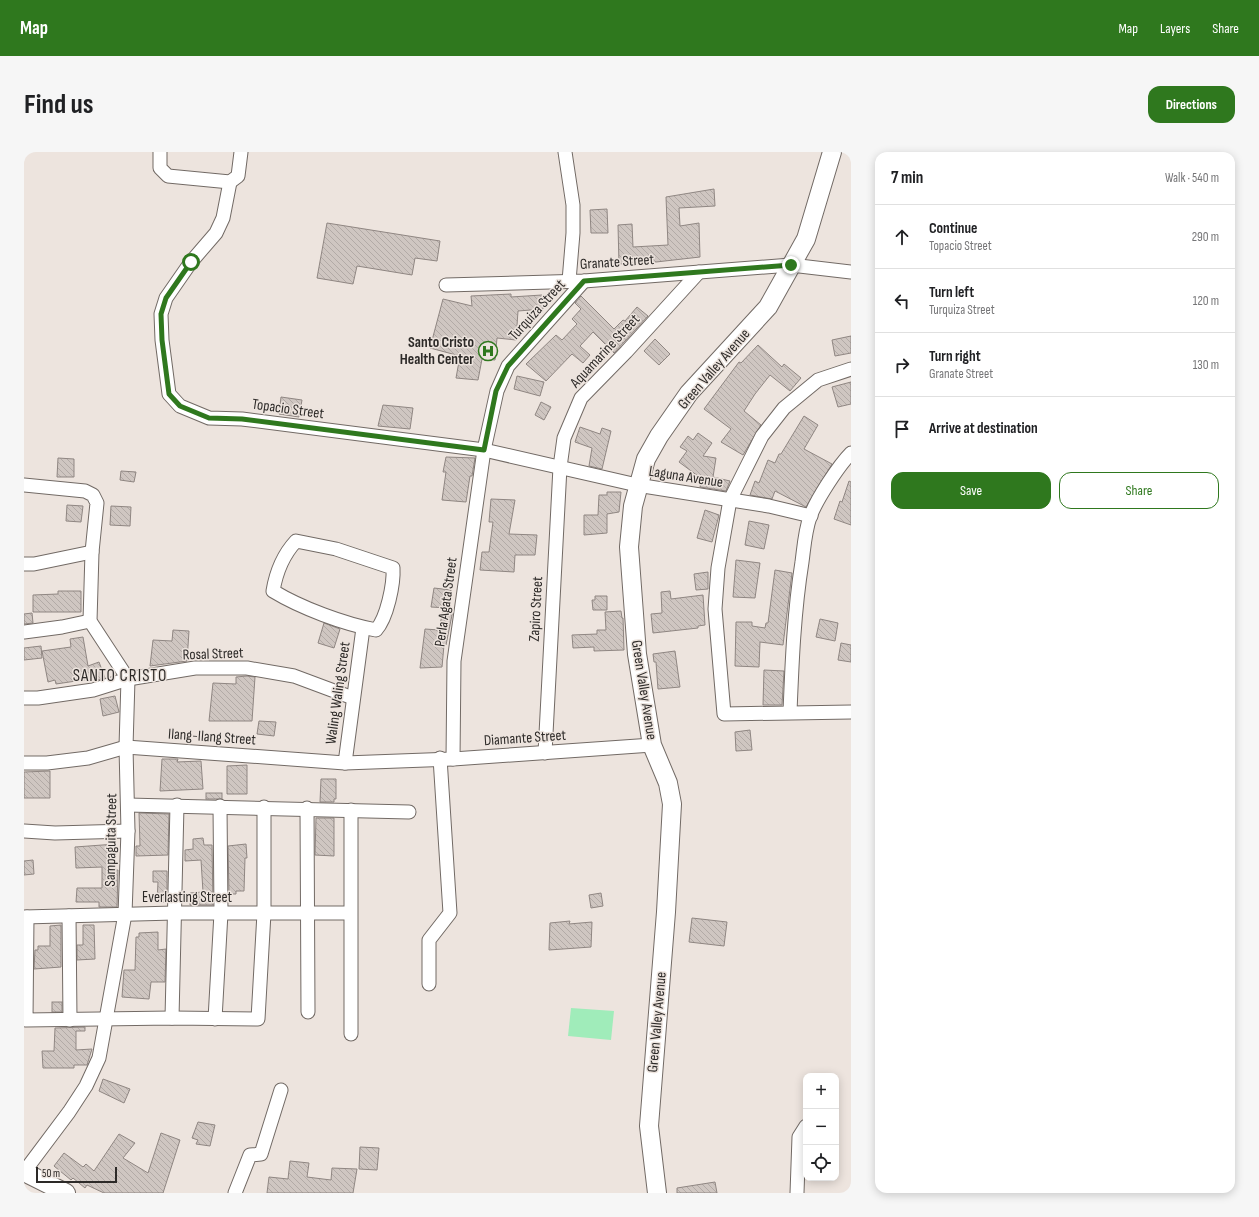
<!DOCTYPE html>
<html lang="en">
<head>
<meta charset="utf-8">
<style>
	:root { --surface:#fff; --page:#f6f6f6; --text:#202124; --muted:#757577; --line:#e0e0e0; --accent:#2f781e }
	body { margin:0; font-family:"Sofia Sans Condensed",sans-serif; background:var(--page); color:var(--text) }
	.controls { position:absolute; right:12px; bottom:12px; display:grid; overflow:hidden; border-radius:8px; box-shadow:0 2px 10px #0003 }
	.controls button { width:36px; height:36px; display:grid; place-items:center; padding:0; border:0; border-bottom:1px solid var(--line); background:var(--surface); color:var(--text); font:20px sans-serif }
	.scale { position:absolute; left:12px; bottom:10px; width:81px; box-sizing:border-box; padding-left:4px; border:2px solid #2d2a28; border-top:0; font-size:11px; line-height:14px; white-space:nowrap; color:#2d2a28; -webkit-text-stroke:3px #ede4de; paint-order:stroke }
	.stop { position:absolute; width:12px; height:12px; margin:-9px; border:3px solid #2f781e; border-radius:50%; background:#fff }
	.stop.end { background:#2f781e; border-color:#fff; box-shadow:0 1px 4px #0008 }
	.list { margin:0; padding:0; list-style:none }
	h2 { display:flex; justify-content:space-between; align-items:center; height:52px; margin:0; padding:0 16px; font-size:17px }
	h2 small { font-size:13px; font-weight:400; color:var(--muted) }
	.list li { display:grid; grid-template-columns:26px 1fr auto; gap:12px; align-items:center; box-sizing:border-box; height:64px; padding:0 16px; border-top:1px solid var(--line) }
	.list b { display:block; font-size:15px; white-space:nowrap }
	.list p { margin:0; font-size:13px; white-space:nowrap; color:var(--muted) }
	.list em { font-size:13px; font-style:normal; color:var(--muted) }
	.actions { display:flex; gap:8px; padding:12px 16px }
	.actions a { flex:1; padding:9px 0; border:1px solid var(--accent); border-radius:12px; text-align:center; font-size:14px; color:var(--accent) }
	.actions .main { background:var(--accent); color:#fff }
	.icon { flex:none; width:22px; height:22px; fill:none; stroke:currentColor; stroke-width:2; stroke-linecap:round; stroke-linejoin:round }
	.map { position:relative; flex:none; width:827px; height:1041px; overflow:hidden; border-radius:12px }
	header { display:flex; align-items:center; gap:24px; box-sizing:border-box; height:56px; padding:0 20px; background:var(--accent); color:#fff }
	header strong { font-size:19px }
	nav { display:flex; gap:22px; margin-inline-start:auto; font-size:14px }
	.intro { display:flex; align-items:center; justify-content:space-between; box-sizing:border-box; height:96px; padding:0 24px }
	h1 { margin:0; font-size:28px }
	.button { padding:10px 18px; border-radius:12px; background:var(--accent); color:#fff; font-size:14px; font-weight:700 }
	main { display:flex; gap:24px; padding:0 24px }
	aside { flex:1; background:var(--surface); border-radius:12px; box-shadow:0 2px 10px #0003 }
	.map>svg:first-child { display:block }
	.garden { fill:#a0ecba }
	.building { fill:url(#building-back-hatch); stroke:#8f8682 }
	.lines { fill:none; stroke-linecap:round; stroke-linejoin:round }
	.street-casing { stroke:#726a65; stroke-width:15 }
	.secondary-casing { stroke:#726a65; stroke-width:20 }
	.street { stroke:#fff; stroke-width:13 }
	.secondary { stroke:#fff; stroke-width:18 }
	.route { stroke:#2f781e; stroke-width:5 }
	.labels { text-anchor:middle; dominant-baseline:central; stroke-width:3; stroke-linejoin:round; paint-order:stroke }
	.street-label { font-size:15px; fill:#2d2a28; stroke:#ede4de }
	.poi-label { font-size:15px; font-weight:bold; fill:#2d2a28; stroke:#ede4de; text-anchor:end }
	.quarter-label { font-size:17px; letter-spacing:1px; fill:#2d2a28; stroke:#ede4de }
</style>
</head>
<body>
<header>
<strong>Map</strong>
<nav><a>Map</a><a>Layers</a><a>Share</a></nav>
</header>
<div class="intro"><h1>Find us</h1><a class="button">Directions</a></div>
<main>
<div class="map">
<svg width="827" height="1041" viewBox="0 0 827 1041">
	<defs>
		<pattern id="building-back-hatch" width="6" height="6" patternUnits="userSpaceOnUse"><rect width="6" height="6" fill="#cfc6c1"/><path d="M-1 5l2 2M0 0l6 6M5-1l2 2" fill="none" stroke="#b2aaa6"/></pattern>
	</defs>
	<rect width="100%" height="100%" fill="#ede4de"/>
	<polygon class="garden" points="547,856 590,859 587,888 544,884"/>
	<g class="building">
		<polygon points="690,37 691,54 655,56 656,74 675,71 676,105 632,110 595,112 594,73 608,72 609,95 644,93 642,45"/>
		<polygon points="583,57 584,81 567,81 566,58"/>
		<polygon points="303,71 416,89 413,109 391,106 388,123 333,114 329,132 293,126"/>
		<polygon points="487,142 487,145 518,143 519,157 494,159 492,188 473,186 471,208 458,207 454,228 432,226 436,204 406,196 419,147 448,154 447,144"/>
		<polygon points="557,144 590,177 599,168 601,169 613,155 624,164 590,201 569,180 556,194 566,203 559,211 548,202 522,229 502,212 532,183 538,188 553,172 548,167 557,157 551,151"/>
		<polygon points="827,184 827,201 811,204 808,188"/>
		<polygon points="631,187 646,202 635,213 620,199"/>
		<polygon points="734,193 758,215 760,212 777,226 766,239 746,223 731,242 720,259 737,273 719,303 697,290 707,277 680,257 715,210 717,211"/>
		<polygon points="493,224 520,230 516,244 490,237"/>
		<polygon points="827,230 827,252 814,255 808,235"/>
		<polygon points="257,245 278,248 275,265 255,262"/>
		<polygon points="517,250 527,255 520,268 511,263"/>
		<polygon points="359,253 389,256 386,277 354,274"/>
		<polygon points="780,264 794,273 780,297 808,312 782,355 751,339 748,347 726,343 731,329 735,331 744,308 751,311 755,302 757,302"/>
		<polygon points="556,275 576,282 578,276 587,279 578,317 565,314 568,296 551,290"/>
		<polygon points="674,281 688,291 679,304 692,306 689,325 706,329 702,339 676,335 678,327 655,310 663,299 656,295 664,284 669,288"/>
		<polygon points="422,305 451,306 448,324 446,324 442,350 418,348 422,320 419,320"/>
		<polygon points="34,306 50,307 50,325 33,325"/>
		<polygon points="97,319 112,320 110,330 96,328"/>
		<polygon points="825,329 827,330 827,373 810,367 816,349 818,350"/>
		<polygon points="583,340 597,340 595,360 583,362 583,381 560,383 560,363 574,363 575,343 583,343"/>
		<polygon points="467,347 491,348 485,382 513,383 511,403 491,403 490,420 456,418 458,400 465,400 469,370 465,370"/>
		<polygon points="43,353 59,354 57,370 42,369"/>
		<polygon points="87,354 107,355 106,374 86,373"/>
		<polygon points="681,358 695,363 688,390 673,386"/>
		<polygon points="725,369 745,373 740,397 721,393"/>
		<polygon points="712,408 736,411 731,446 709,445"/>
		<polygon points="751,418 768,421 759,493 736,490 735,515 711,514 712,470 728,470 728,474 741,476 742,471 744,471"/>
		<polygon points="684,420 684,437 672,438 670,422"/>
		<polygon points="410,436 427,438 424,456 407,455"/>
		<polygon points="34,439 57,439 57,460 9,460 9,443 34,442"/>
		<polygon points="646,439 647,447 679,443 681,473 674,474 674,476 629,481 627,462 638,461 637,440"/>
		<polygon points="571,444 583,444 583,458 569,458 568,448 571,448"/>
		<polygon points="419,458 429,458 422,493 420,493 418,515 396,516 401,477 415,478"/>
		<polygon points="597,459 598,466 599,466 600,498 570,499 570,495 549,496 548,483 573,482 573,478 582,478 581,460"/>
		<polygon points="8,461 9,471 0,472 0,462"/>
		<polygon points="796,467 814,471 811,489 792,485"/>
		<polygon points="300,471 316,477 310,496 294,491"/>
		<polygon points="149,478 165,479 163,509 126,514 129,488 148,489"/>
		<polygon points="59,485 64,514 75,510 81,526 73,528 72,526 32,532 31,528 24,530 18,499 47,495 46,487"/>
		<polygon points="817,491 827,493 827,510 814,508"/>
		<polygon points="17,494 18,506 0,508 0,496"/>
		<polygon points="651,499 656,535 634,537 632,510 630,510 629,502"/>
		<polygon points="740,518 760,519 758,553 739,553"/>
		<polygon points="223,524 231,525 228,569 185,569 189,531 212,532 212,525"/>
		<polygon points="91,544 95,560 79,564 76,547"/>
		<polygon points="235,569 252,570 250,584 233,582"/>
		<polygon points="726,578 728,598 712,599 711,580"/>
		<polygon points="138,607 154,607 153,610 177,609 179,637 136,639"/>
		<polygon points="223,613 223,642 203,642 203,614"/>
		<polygon points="26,619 26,646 0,646 0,620"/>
		<polygon points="297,627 312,627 312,647 310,647 310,650 296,650"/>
		<rect x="182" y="641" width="16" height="6"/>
		<polygon points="115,661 145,662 144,703 112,704 112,694 116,694"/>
		<polygon points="292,666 310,666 310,704 291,703"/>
		<polygon points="179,686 180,693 188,693 189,753 166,753 166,741 179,740 177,708 161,709 161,698 169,697 169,687"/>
		<polygon points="92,692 91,718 94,718 93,755 75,755 75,750 52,750 53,736 78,736 78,715 52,716 51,695"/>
		<polygon points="222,692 223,706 221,706 220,739 212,739 212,742 205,742 204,694"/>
		<polygon points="9,708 10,722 0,723 0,709"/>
		<polygon points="129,719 143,719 143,750 133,750 134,730 129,730"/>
		<polygon points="577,741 579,754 567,756 565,743"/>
		<polygon points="668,766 703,770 700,794 665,790"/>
		<polygon points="546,769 545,772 568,770 567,795 525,798 526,771"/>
		<polygon points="37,773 37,815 10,817 11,798 14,798 14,794 26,794 26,774"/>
		<polygon points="59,773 70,773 71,807 53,808 53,793 59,793"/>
		<polygon points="134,780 134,798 142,797 141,830 127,830 125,847 98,845 100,818 111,818 112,785 115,785 115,781"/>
		<rect x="28" y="850" width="10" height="10"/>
		<polygon points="61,875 61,879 52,879 52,898 68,897 63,913 50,913 50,916 19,916 18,899 30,899 31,876"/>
		<polygon points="79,927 106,937 100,951 75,939"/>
		<polygon points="174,970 191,973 186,994 172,992 174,988 168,986"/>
		<polygon points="137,981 156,988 139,1041 80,1041 63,1033 61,1036 49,1026 47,1028 30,1014 40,1001 59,1015 62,1012 70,1019 95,982 111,991 99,1006 124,1021"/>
		<polygon points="336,995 355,996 353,1018 335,1017"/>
		<polygon points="266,1009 285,1011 283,1025 307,1028 308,1016 333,1017 329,1041 243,1041 245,1025 264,1027"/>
		<polygon points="691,1030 693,1041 653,1041 653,1036"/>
	</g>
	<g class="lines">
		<g class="street-casing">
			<g id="street">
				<polyline points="136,0 136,16 144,24 206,30 214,24 217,0"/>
				<polyline points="541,0 549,53 549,81 545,129"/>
				<polyline points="206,30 199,66 192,81 167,110 142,146 137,162 138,188 145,242 156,254 185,266 218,267 460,298 613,333 745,354 787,364"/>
				<polyline points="422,133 560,129 767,113 827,120"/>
				<polyline points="827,217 794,228 760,256 738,284 706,348 694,416 691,457 700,562 827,560"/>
				<polyline points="0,333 61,339 69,343 73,351 68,400 66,469 104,527 102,595 104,679 101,762 75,906 62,934 45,960 0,1020"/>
				<path d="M272,389L312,397L369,416C370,432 363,466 352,478C320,472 277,456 249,439C252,421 259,403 272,389Z"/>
				<polyline points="0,412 10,412 68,400"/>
				<polyline points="0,480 38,475 66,469"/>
				<polyline points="0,546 14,546 69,538 104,527 171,516 223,516 270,524 329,546"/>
				<path d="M766,560C768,510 770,460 778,410C780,395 781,379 786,365C792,348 815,313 827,301"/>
				<polyline points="521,601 536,315 540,286 557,246 602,200 675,120"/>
				<polyline points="429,607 430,509 460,298 473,239 484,214 560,129"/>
				<polyline points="0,611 23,611 64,606 102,595 321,611 429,607 628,593"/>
				<polyline points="321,611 339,476"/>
				<polyline points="104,653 385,660"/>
				<polyline points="283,656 284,860"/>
				<polyline points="327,658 327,882"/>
				<polyline points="0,679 31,681 104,679"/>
				<polyline points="45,764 46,868"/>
				<polyline points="0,765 150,761 326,761"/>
				<polyline points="3,765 2,868 148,866 234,867 240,761 240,655"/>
				<polyline points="405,832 405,788 426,761 416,606"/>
				<polyline points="148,866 153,653"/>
				<polyline points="191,867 197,761 196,654"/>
				<polyline points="211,1041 226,1003 237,1002 257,938"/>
				<polyline points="773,1041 775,985 782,974"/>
			</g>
		</g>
		<g class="secondary-casing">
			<g id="secondary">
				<polyline points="0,1020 42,1041"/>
				<polyline points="633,1041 625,974 642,760 648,652 644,631 628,593 613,502 605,395 609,354 622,307 635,284 665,241 744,155 782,87 808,0"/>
			</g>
		</g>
		<use href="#street" class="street"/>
		<use href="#secondary" class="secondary"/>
	</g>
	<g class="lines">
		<polyline class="route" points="167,110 142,146 137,162 138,188 145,242 156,254 185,266 218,267 460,298 472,239 484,214 560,129 767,113"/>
	</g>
	<defs>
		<g id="hospital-ring" transform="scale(1)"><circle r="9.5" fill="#ede4de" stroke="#2f781e" stroke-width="1.5"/><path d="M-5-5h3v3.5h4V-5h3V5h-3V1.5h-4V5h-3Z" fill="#2f781e"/></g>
	</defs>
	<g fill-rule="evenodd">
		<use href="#hospital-ring" x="464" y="199"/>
	</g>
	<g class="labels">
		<g class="street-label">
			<text transform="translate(593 110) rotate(-4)">Granate Street</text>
			<text transform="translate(513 158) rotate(-48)">Turquiza Street</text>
			<text transform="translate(581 199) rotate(-47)">Aquamarine Street</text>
			<text transform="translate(690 217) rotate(-49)">Green Valley Avenue</text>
			<text transform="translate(264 257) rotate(8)">Topacio Street</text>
			<text transform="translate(662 325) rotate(9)">Laguna Avenue</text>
			<text transform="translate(422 450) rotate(-82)">Perla Agata Street</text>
			<text transform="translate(512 457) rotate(-87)">Zapiro Street</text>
			<text transform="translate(189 502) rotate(-2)">Rosal Street</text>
			<text transform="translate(620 538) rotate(81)">Green Valley Avenue</text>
			<text transform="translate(314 541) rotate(-82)">Waling Waling Street</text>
			<text transform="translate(188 585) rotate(4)">Ilang-Ilang Street</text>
			<text transform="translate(501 586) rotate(-4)">Diamante Street</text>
			<text transform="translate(87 688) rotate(-89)">Sampaguita Street</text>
			<text x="163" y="745">Everlasting Street</text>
			<text transform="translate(633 870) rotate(-85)">Green Valley Avenue</text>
		</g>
		<g class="poi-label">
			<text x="450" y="190">Santo Cristo<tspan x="450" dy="17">Health Center</tspan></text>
		</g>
		<g class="quarter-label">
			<text x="96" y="524">SANTO CRISTO</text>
		</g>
	</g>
</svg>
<div class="controls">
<button>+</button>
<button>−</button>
<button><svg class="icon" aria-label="locate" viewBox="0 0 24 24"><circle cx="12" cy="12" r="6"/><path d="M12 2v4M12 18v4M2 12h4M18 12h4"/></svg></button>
</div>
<div class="scale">50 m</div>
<div class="stop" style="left:167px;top:110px"></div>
<div class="stop end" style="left:767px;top:113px"></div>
</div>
<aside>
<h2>7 min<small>Walk · 540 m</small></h2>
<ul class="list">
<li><svg class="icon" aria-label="ahead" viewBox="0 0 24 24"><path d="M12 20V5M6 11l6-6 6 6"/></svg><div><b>Continue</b><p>Topacio Street</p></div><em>290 m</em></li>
<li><svg class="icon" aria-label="left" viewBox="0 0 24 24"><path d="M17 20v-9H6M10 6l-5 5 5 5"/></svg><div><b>Turn left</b><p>Turquiza Street</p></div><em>120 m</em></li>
<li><svg class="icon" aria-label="right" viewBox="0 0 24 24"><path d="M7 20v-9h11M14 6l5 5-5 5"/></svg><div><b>Turn right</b><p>Granate Street</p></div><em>130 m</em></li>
<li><svg class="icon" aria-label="arrive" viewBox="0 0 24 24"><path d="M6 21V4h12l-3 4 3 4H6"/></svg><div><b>Arrive at destination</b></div></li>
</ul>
<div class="actions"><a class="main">Save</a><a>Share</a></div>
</aside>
</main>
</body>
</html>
